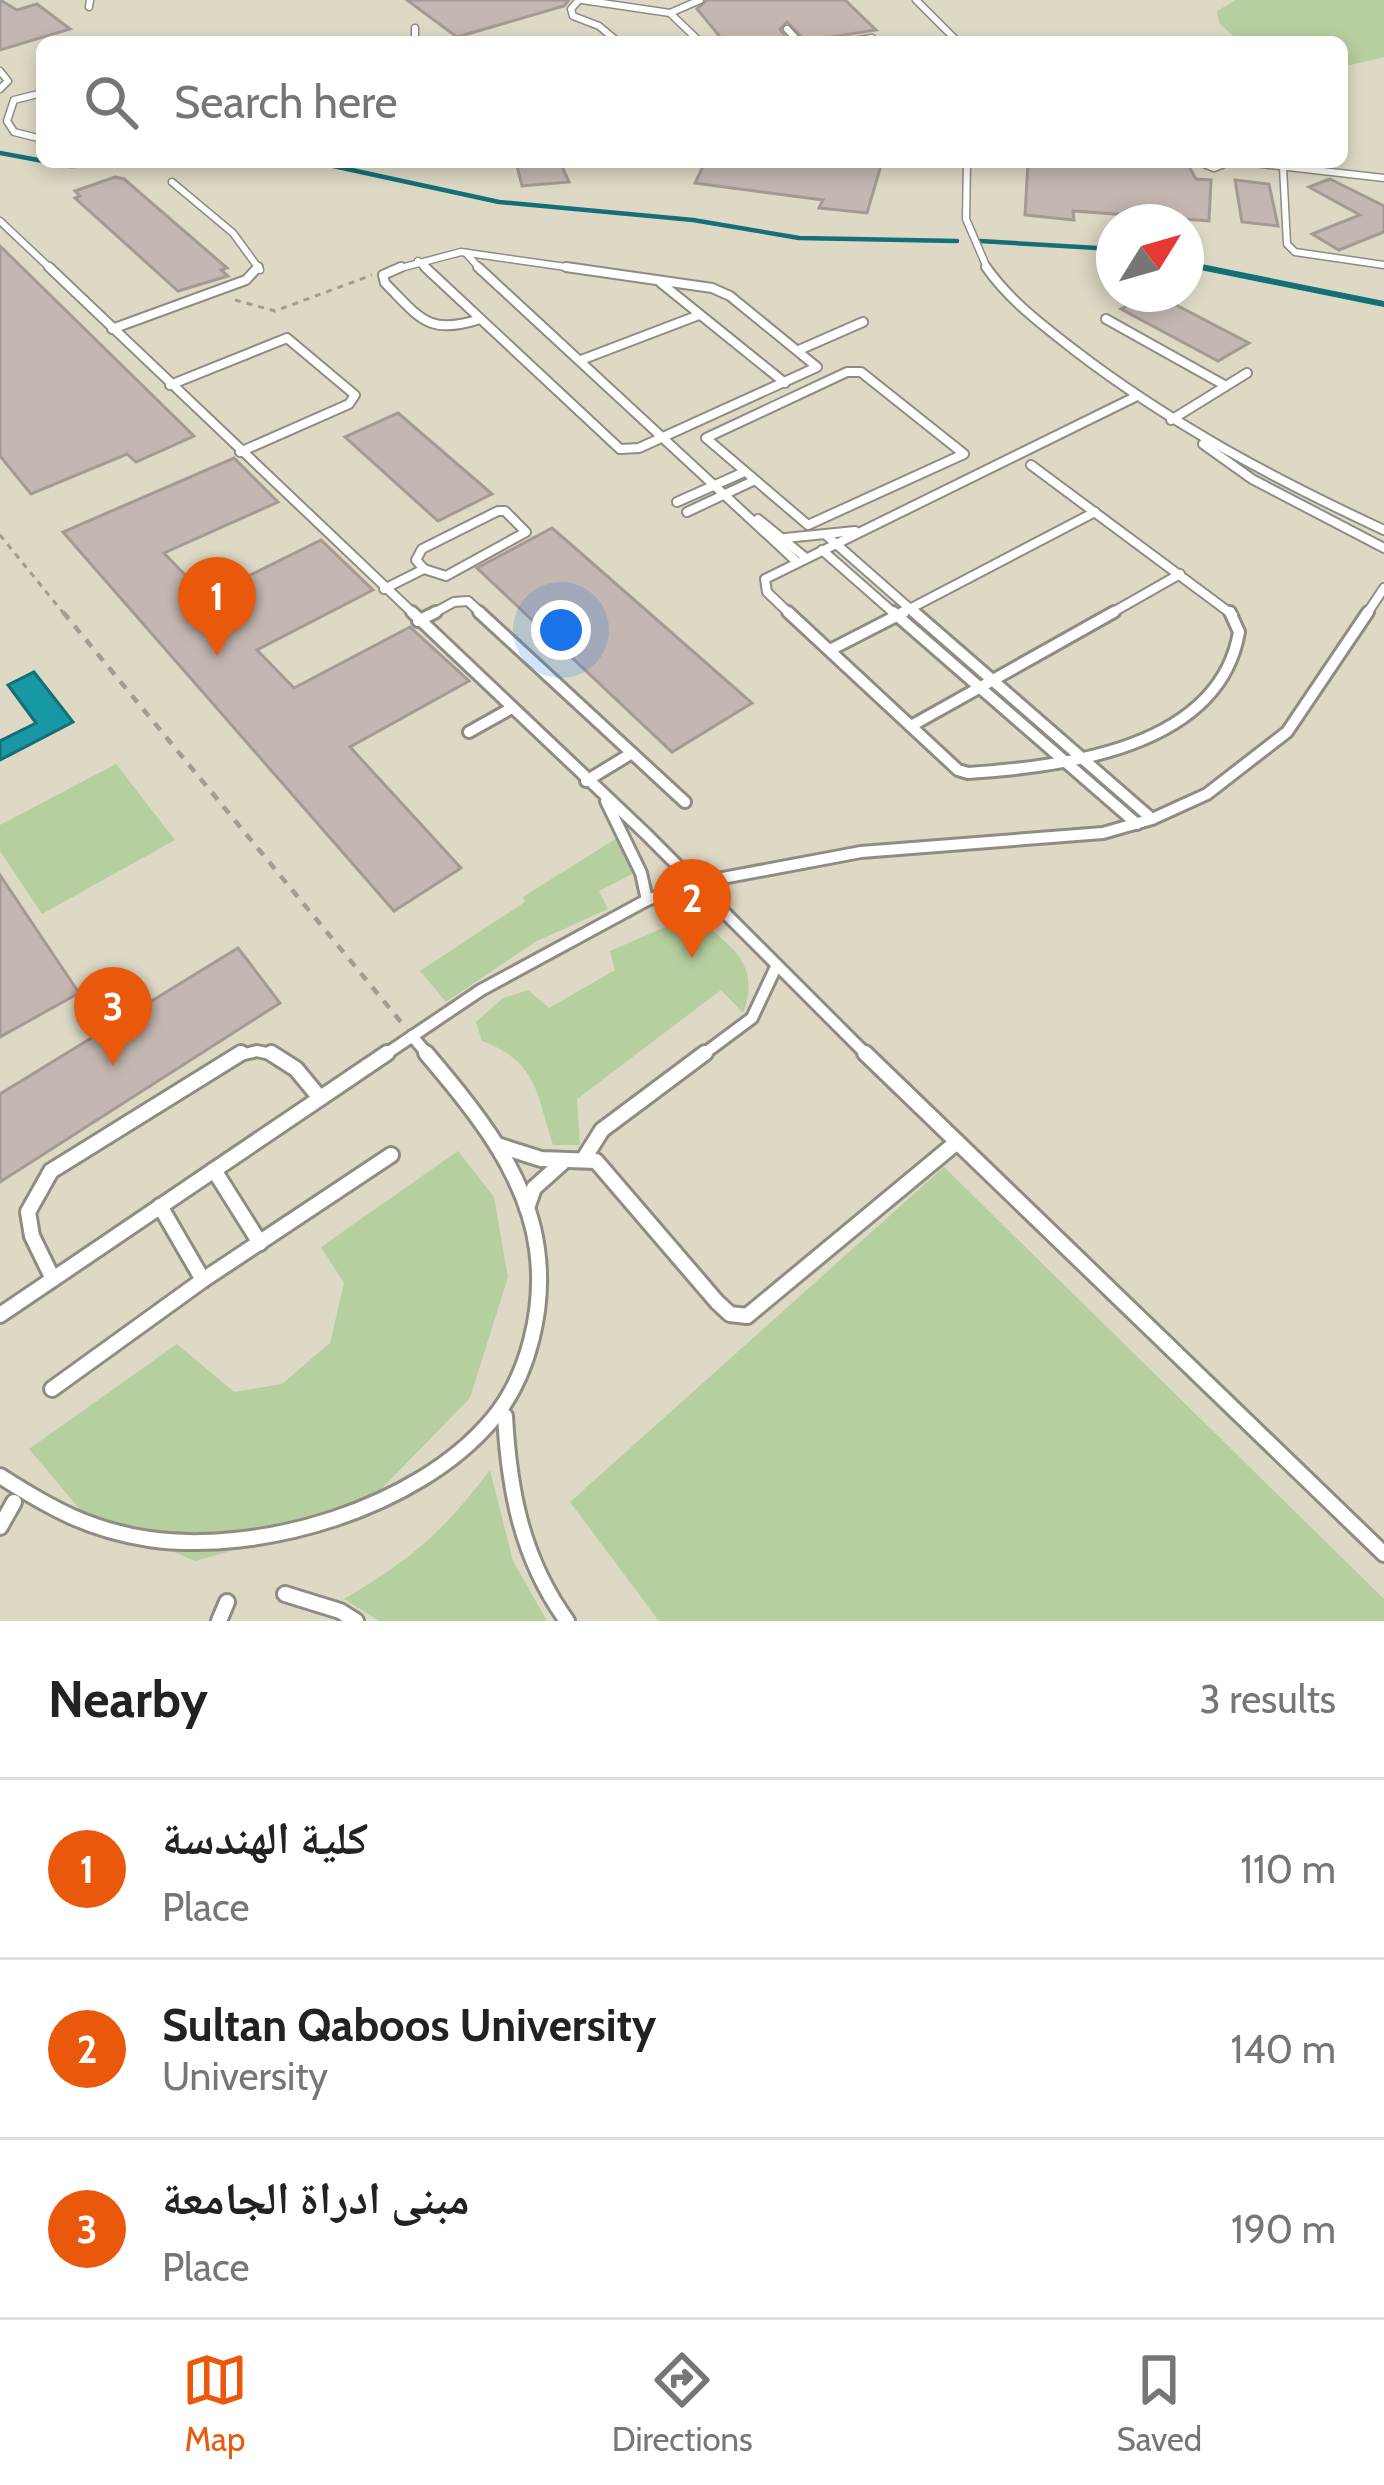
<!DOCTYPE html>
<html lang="en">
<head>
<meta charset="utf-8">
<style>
	:root { --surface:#fff; --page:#f6f6f6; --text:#222; --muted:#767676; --line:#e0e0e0; --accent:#ea580c }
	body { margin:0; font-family:Cabin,"Noto Naskh Arabic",sans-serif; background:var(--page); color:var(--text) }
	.compass { position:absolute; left:1096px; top:204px; width:108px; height:108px; border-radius:50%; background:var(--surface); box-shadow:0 6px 18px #0003; rotate:53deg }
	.you { position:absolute; left:561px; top:630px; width:42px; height:42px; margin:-30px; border:9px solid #fff; border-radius:50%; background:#1a73e8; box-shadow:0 0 0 18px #1a73e833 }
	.badge { display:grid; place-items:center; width:78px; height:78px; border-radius:50%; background:var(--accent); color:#fff; font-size:39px; font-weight:700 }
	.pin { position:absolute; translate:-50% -99px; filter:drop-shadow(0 3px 6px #0008) }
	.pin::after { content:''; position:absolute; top:63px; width:42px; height:36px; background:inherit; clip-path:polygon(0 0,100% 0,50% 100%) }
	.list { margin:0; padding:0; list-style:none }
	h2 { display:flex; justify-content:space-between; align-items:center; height:156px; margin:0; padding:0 48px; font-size:51px }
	h2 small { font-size:39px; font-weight:400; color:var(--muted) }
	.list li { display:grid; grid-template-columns:78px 1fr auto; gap:36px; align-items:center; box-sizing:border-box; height:180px; padding:0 48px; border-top:3px solid var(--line) }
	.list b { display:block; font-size:45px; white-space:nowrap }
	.list p { margin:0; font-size:39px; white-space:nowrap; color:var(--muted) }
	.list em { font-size:39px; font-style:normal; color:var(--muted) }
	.icon { flex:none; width:66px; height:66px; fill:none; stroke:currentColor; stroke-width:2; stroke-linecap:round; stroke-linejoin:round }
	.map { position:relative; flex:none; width:1384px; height:1621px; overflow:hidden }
	.search { position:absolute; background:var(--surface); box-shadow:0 6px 18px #0003; left:36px; right:36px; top:36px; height:132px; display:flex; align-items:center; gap:30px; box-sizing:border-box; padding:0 42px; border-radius:18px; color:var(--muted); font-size:45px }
	.sheet { height:696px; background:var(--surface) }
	nav { display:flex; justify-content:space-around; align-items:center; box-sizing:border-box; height:168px; border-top:3px solid var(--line); background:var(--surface); font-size:33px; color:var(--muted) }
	nav a { display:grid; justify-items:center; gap:6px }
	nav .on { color:var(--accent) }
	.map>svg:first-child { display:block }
	.built { fill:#ded9c5; fill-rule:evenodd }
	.green { fill:#b6cf9e }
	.water { fill:#1798a4; stroke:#156f76; stroke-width:3 }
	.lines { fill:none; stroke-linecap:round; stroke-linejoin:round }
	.stream-far1 { stroke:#156f76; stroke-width:4.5 }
	.stream { stroke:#156f76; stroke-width:6 }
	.building { fill:#c4b7b1; stroke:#a59993; stroke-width:3 }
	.service-far3-casing { stroke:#8f8c81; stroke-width:9 }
	.service-far2-casing { stroke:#8f8c81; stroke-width:12 }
	.service-far1-casing { stroke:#8f8c81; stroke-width:16 }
	.service-casing { stroke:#8f8c81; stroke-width:20 }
	.path-far1 { stroke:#a09d93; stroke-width:3; stroke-dasharray:6 6; stroke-linecap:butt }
	.path { stroke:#a09d93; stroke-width:4.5; stroke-dasharray:9 9; stroke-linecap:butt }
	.service-far3 { stroke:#fff; stroke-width:6 }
	.service-far2 { stroke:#fff; stroke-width:8 }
	.service-far1 { stroke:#fff; stroke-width:10 }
	.service { stroke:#fff; stroke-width:14 }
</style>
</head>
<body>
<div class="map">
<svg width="1384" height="1621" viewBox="0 0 1384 1621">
	<rect width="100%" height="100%" fill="#e8e5d8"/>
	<path class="built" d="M0,0H1384V1621H0ZM42,42H1342V162H42ZM1114,222H1186V294H1114Z"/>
	<g class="green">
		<polygon points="1236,0 1384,0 1384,57 1342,67 1342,42 1240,42 1219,23 1217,11"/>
		<polygon points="116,764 175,840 42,914 0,851 0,825"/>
		<polygon points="620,836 638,871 599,891 608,909 535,942 446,1002 420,971 525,902 523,897"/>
		<path d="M693,915C729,945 762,962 743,1013L721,990L577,1099L580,1145H553C536,1093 538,1062 482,1041L476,1022L503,998L528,990L549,1008L615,970L610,951Z"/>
		<polygon points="458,1151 494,1197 508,1277 470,1398 354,1517 195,1561 83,1513 29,1449 177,1344 234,1392 282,1384 330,1343 344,1283 321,1247"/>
		<polygon points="944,1167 1384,1599 1384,1621 659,1621 570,1502"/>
		<path d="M490,1470L513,1561L547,1621H379L344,1599C412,1559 442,1533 490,1470Z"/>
	</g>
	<polygon class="water" points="34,672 73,722 0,760 0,741 36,723 8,685"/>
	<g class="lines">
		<g class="stream-far1">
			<polyline points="0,153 70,166 189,162"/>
			<polyline points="315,162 499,202 693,220 799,238 957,241"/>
			<polyline points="980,241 1114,249"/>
			<polyline points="1186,264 1216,270"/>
		</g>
		<polyline class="stream" points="1201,267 1384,304"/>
	</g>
	<g class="building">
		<polygon points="0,0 17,10 37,4 70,29 0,50"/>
		<polygon points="407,0 569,0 564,6 457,37"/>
		<polygon points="707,0 845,0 876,30 806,41 787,22 780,29 789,42 735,42 721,38 697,9"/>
		<polygon points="516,162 560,162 569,182 522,186"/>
		<polygon points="705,162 882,162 867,213 819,208 823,200 695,183"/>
		<polygon points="1028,162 1187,163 1196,179 1211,180 1209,221 1073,211 1074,220 1025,215"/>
		<polygon points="115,177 124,179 227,268 221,270 228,276 178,291 75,198 80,196 75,191"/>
		<polygon points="1330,179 1384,206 1384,232 1339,250 1312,234 1360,215 1309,187"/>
		<polygon points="1235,180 1269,184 1278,226 1242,222"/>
		<polygon points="0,246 194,436 136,462 127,454 31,494 0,456"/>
		<polygon points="1148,294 1155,294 1249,343 1218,361 1121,309"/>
		<polygon points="398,413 492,494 438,521 345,437"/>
		<polygon points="234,458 278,502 164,553 206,597 321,540 373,590 257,650 294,688 410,627 469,681 350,747 461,868 394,911 63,532"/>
		<polygon points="552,528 575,548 752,703 672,752 477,568"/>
		<polygon points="0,875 79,993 0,1037"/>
		<polygon points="238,948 280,1003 0,1182 0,1094"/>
	</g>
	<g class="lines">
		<g class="service-far3-casing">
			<g id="service-far3">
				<polyline points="579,0 571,9 573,16 599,26 618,42"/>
				<polyline points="582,0 670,13 700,42"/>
				<polyline points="916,0 958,42"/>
				<polyline points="89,7 90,0"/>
				<polyline points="670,13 700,0"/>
				<polyline points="415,28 415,42"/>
				<polyline points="787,29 799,42"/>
				<polyline points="846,42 872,38"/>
				<polyline points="0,71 8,81 0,89"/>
				<polyline points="42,93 14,100 7,121 14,132 42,139"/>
				<polyline points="967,162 966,219 988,270"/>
				<polyline points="1199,162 1214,168 1229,162"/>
				<polyline points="1244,162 1384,178"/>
				<polyline points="1283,167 1287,244 1295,252 1384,265"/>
				<polyline points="172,182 233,233 260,270"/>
				<polyline points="0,221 52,270"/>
				<polyline points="466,253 481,270"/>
				<polyline points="418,261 428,270"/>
				<polyline points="393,270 461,252 587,270"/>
			</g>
		</g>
		<g class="service-far2-casing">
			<g id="service-far2">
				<polyline points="49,267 415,615"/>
				<path d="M401,267L383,275L385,283C420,318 428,336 480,319"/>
				<polyline points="425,267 620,449 639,448 817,367 730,296 712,288 566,267"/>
				<polyline points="478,267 797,562"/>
				<path d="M986,267C1009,300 1041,324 1073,349C1169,423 1274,479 1384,530"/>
				<polyline points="661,283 785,383"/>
				<polyline points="1106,319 1226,386"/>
				<polyline points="112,329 246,280 258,267"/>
				<polyline points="799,350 863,322"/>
				<polyline points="581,360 699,315"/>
				<polygon points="847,372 861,372 964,454 808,525 706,438"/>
				<polyline points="170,385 287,338 355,395 349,404 240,452"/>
				<polyline points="1171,420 1247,373"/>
				<polyline points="1203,444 1252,479 1384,548"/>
				<polyline points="1031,465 1233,615"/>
				<polyline points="677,502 742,473"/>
				<polygon points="498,511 505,511 526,532 446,576 424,569 416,560 422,549"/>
				<polyline points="687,512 753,481"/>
				<polyline points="758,519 806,558"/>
				<polyline points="826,535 917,615"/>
				<polyline points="785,538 855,531"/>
				<polyline points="822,550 896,615"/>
				<polyline points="384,589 424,569"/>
				<polyline points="430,615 454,602 468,601 483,615"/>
				<polyline points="791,615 767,592 765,579 1135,397"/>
				<polyline points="898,615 1095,512"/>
				<polyline points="1108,615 1180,574"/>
				<polyline points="1366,615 1384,588"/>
			</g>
		</g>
		<g class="service-far1-casing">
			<g id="service-far1">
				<polyline points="412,612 645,833 868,1056"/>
				<polyline points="479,612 685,802"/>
				<path d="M788,612L958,770L968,773C1062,767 1219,749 1239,632L1230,612"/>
				<polyline points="893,612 1137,824"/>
				<polyline points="914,612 1152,819"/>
				<polyline points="418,621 436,612"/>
				<polyline points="830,650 904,612"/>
				<polyline points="911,726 1114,612"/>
				<polyline points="469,732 510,709"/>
				<polyline points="586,781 632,753"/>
				<polyline points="606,801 641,873 647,900"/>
				<polyline points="412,1036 429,1056"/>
				<polyline points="236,1056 257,1051 279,1056"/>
				<polyline points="383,1056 481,990 647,900 696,883 861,852 1103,833 1152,819 1207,794 1287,732 1368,612"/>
				<polyline points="701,1056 752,1018 776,967"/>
			</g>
		</g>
		<g class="service-casing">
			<g id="service">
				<polyline points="271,1053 296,1069 320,1098"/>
				<polyline points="865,1053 1384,1554"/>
				<polyline points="497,1145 541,1159 596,1161 717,1302 730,1314 747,1316 957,1142"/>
				<polyline points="585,1157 602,1130 705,1053"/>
				<polyline points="214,1170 260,1243"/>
				<polyline points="160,1206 203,1280"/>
				<polyline points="527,1208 534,1188 562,1163"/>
				<polyline points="53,1279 32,1236 28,1212 51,1171 241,1053"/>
				<polyline points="0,1315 387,1053"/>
				<polyline points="52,1389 203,1280 391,1155"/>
				<path d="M505,1416C509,1491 522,1559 567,1621"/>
				<path d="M0,1476C50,1508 89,1530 149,1539C261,1555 417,1508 491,1421C529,1377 545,1307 537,1249C527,1173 474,1110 426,1053"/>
				<polyline points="0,1527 14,1502"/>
				<polyline points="285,1594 340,1611 356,1621"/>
				<polyline points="219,1621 227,1602"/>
			</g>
		</g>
		<g class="path-far1">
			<polyline points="235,300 275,311 372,275"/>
			<polyline points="0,535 65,615"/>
		</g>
		<polyline class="path" points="63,612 401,1022"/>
		<use href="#service-far3" class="service-far3"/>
		<use href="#service-far2" class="service-far2"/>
		<use href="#service-far1" class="service-far1"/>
		<use href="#service" class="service"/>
	</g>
</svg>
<svg class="compass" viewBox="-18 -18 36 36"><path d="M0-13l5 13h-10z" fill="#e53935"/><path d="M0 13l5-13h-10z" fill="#767676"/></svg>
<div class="you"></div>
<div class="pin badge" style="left:217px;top:656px">1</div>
<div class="pin badge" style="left:692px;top:958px">2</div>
<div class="pin badge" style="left:113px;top:1066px">3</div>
<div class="search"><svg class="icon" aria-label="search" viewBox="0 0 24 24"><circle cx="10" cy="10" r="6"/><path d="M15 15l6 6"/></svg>Search here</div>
</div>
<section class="sheet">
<h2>Nearby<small>3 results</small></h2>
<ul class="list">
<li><span class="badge">1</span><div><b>كلية الهندسة</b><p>Place</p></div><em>110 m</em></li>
<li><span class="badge">2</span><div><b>Sultan Qaboos University</b><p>University</p></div><em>140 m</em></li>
<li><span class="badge">3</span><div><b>مبنى ادراة الجامعة</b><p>Place</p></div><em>190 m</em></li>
</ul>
</section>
<nav>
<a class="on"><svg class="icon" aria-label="map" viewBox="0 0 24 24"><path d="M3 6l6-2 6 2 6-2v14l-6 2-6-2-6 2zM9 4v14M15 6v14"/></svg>Map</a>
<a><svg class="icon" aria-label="directions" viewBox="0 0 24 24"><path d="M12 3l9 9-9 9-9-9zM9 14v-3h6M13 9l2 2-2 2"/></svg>Directions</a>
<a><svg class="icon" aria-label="saved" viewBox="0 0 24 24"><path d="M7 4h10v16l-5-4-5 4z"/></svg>Saved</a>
</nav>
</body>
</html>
